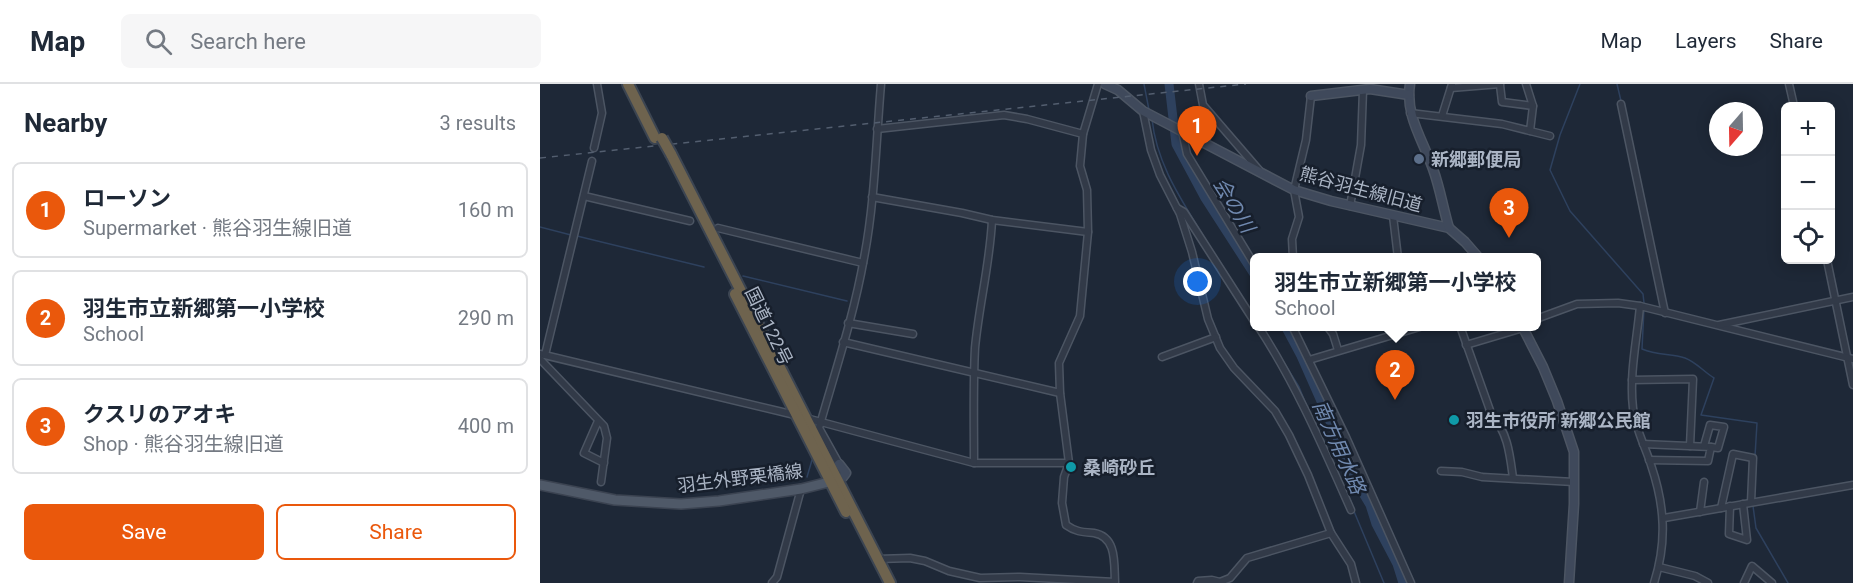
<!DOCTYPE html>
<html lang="en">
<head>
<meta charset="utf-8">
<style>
	:root { --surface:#fff; --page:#f6f6f7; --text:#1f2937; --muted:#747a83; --line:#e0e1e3; --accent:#ea580c }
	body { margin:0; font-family:Roboto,"Noto Sans JP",sans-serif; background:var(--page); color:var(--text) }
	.controls { position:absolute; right:18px; top:18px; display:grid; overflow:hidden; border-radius:9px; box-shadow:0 3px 15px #0003 }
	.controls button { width:54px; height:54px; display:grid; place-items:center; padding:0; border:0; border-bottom:2px solid var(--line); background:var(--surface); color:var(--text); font:30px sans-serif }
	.compass { position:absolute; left:1169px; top:18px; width:54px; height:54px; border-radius:50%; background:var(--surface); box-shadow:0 3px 15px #0003; rotate:200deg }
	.you { position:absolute; left:658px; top:198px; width:21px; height:21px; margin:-15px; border:4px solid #fff; border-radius:50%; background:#1a73e8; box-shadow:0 0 0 9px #1a73e833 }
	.badge { display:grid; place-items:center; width:39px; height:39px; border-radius:50%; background:var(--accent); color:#fff; font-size:20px; font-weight:700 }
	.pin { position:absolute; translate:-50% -50px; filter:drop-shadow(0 2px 3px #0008) }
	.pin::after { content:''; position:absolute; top:32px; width:21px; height:18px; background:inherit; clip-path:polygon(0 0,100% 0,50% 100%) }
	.popup { position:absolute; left:710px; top:169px; width:291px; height:78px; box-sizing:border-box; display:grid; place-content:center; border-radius:9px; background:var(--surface); filter:drop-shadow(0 2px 4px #0005); font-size:20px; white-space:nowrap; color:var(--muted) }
	.popup b { font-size:22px; color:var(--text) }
	.popup::after { content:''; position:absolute; left:50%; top:100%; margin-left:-12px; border:12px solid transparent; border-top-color:var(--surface) }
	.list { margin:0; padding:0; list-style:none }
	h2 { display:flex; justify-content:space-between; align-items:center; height:78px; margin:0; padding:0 24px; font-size:26px }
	h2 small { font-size:20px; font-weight:400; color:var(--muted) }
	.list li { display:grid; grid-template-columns:39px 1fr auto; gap:18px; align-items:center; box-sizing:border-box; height:96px; margin:0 12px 12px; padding:0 12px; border:2px solid var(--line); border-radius:9px }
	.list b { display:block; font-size:22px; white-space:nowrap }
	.list p { margin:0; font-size:20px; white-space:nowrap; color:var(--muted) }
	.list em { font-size:20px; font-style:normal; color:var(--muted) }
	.actions { display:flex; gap:12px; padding:18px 24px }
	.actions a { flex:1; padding:14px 0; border:2px solid var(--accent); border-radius:9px; text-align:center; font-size:21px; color:var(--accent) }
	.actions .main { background:var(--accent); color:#fff }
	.icon { flex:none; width:33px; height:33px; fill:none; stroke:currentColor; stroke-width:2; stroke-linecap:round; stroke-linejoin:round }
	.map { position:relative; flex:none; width:1313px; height:499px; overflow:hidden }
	header { display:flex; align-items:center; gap:36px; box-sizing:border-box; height:84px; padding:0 30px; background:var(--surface); border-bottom:2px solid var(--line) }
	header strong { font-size:28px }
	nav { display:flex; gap:33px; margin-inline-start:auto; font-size:21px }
	.search { width:420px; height:54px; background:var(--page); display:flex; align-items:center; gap:15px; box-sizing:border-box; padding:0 21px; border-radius:9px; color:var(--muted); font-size:22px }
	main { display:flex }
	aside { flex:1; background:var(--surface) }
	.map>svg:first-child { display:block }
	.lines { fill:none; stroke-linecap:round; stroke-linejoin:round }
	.stream { stroke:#2e415e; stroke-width:1.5 }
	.river { stroke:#2e415e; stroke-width:9 }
	.street-casing { stroke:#4c5563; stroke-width:9 }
	.secondary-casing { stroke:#4c5563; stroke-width:11 }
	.primary-casing { stroke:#3b4351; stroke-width:12 }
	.highway-casing { stroke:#3c4552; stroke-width:14 }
	.street { stroke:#323a48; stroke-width:6 }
	.secondary { stroke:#3f495b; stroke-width:8 }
	.primary { stroke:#4f5968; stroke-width:9 }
	.highway { stroke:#6e634e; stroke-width:10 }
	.rail { stroke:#535e6f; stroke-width:1.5; stroke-dasharray:6 6; stroke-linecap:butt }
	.highway-bridge-casing { stroke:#3c4552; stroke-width:14; stroke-linecap:butt }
	.highway-bridge { stroke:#6e634e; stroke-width:10 }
	.service-dot { fill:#5c6f8a; stroke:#171f2c; stroke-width:2 }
	.culture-dot { fill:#0f9aa8; stroke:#171f2c; stroke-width:2 }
	.labels { text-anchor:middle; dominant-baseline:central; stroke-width:5; stroke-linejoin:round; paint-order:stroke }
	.poi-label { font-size:18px; font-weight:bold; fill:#abb5c5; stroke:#171f2c; text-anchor:start }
	.street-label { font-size:18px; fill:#abb5c5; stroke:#171f2c }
	.water-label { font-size:20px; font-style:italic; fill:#718ab0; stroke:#171f2c }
</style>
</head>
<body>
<header>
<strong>Map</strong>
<div class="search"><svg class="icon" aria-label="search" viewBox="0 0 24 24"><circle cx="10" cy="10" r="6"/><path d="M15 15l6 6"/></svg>Search here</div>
<nav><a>Map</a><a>Layers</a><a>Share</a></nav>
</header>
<main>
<aside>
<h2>Nearby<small>3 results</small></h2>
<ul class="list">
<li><span class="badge">1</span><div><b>ローソン</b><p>Supermarket · 熊谷羽生線旧道</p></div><em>160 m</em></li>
<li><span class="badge">2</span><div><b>羽生市立新郷第一小学校</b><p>School</p></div><em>290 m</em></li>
<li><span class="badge">3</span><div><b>クスリのアオキ</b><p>Shop · 熊谷羽生線旧道</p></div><em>400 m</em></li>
</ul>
<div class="actions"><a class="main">Save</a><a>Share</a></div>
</aside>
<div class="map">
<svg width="1313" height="499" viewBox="0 0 1313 499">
	<rect width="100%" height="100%" fill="#1e2837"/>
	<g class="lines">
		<g class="stream">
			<polyline points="604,0 609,26"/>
			<polyline points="1040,0 1020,51 1010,86 1030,127 1103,210 1104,219"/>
			<polyline points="1077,0 1081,17"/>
			<path d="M612,35C617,84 646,122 670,163"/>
			<polyline points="0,143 31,151"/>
			<polyline points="37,152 164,183"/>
			<polyline points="203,192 307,217"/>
			<path d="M1104,224L1102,265C1118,272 1131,269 1145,274C1156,278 1164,288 1174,294L1161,331L1217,339L1215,372"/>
			<polyline points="733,261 759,303 768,325"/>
			<polyline points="793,378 812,420"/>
			<polyline points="267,393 272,376"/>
			<polyline points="1213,422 1216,444 1248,499"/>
			<polyline points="813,425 844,499"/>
			<polyline points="237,499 247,469"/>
		</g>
		<g class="river">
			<polyline points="629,0 636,60 665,114 714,190"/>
			<polyline points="745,242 761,272 818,401 830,421 836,440 857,480 863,499"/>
		</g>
		<g class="street-casing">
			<g id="street">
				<polyline points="659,0 663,21 719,86"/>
				<polyline points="1249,0 1254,22"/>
				<polyline points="960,1 962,18 993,22"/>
				<polyline points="911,4 960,0"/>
				<polyline points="1081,20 1125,229"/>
				<polyline points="603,27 611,66 620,91 640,130 652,168 668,235 680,264 694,284 735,327 749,351 768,391 791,449 811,480 816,499"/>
				<polyline points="870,29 962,40 990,47 993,22 986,0"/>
				<polyline points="902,32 912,0"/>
				<polyline points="337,45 464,31 487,35 543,50 558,0"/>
				<polyline points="642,47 647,70 714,180"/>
				<polyline points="990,47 1010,52"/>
				<polyline points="54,64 62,29 57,0"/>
				<polyline points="44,112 150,137"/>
				<polyline points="332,113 422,129 452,136 548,148"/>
				<polyline points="810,122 821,61 823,6"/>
				<polyline points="637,124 644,128 714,237"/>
				<polyline points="853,132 858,174"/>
				<polyline points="178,144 323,179"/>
				<polyline points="753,174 752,155 759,133 754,106 766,56 771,12"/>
				<polyline points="1287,176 1313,301"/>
				<path d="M1100,222C1097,255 1089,291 1093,324C1095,344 1105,362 1111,381C1125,422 1127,458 1114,499"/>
				<polyline points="996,235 1037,220 1078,219 1100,222 1313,275"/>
				<polyline points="308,239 373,250"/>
				<polyline points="1179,241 1313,213"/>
				<path d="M718,242C756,300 783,363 811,426"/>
				<polyline points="752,242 806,353 871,499"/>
				<polyline points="787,242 793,250 798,266"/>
				<path d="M920,242L952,332C968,348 970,372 973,394"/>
				<polyline points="303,258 520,309"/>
				<polyline points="926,261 983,244"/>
				<polyline points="0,270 255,331"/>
				<polyline points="5,271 52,77"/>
				<polyline points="622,273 676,253"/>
				<polyline points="0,275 64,342 67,354 61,398"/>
				<polyline points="769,276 883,242"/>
				<polyline points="1092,296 1153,295 1150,362"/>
				<polyline points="266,334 434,379 529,379"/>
				<polyline points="58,337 44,369 64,379"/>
				<polyline points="1103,360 1171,363 1168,377 1109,376"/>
				<polyline points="1164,362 1170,341 1184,343 1178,364 1171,363"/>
				<path d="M434,379C434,341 433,302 435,264C439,221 450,179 452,136"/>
				<path d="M299,380L279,344C295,288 314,231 324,174C335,117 336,58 341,0"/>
				<polyline points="901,387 922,388 942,393 1034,398"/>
				<polyline points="1190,422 1189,450 1207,456 1203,420"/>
				<polyline points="1181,424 1193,370 1213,374 1211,418"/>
				<polyline points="1160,428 1164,398"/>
				<polyline points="1124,434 1313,401"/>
				<path d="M338,475L370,474L385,477L409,487L440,494L480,493L575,498C574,479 577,453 554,449C542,448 536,448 526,441L522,419L524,393L529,379L520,309L519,279L540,232L548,148L547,106L540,82L543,50"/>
				<polyline points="1119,483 1155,492 1168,499"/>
				<polyline points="232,499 237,493 261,405"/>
				<polyline points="657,499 658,497 672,496 680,498 690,494 707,474 791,449"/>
				<polyline points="1204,499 1212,482 1232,499"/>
			</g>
		</g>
		<g class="secondary-casing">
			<g id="secondary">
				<polyline points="565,0 578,6 603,27 754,106 791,117 909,144 925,158 939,174"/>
				<path d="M870,0C865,32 883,56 893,85C900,104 903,124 909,144"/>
				<polyline points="771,12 830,5 869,11"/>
				<polyline points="982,242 1003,283 1017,317 1034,368 1034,420 1029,499"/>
				<polyline points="297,395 303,393 306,389 299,380"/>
			</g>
		</g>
		<g class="primary-casing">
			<polyline id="primary" points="0,401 75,416 141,420 179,417 261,405 297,396"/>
		</g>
		<g class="highway-casing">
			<g id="highway">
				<polyline points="88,0 115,54"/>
				<polyline points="131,70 350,499"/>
				<polyline points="195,210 306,428"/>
			</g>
		</g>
		<use href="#street" class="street"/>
		<use href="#secondary" class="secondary"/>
		<use href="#primary" class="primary"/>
		<use href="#highway" class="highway"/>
		<polyline class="rail" points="0,74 706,0"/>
		<g class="highway-bridge-casing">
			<polyline id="highway-bridge" points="122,54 131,70"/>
		</g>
		<use href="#highway-bridge" class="highway-bridge"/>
	</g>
	<circle class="service-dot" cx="879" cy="75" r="6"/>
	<g class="culture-dot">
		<circle cx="914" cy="336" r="6"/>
		<circle cx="531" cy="383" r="6"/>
	</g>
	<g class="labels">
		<g class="poi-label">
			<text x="891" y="75">新郷郵便局</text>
			<text x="926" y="336">羽生市役所 新郷公民館</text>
			<text x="543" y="383">桑崎砂丘</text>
		</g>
		<g class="street-label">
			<text transform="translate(821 105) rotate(15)">熊谷羽生線旧道</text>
			<text transform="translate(229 242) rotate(64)">国道122号</text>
			<text transform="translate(200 394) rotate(-7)">羽生外野栗橋線</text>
		</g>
		<g class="water-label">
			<text transform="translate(694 121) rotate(59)">会の川</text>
			<text transform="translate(799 363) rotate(66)">南方用水路</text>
		</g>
	</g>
</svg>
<div class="controls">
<button>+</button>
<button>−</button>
<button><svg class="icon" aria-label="locate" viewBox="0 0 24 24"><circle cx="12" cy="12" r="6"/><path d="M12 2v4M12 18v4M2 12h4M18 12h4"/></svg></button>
</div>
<svg class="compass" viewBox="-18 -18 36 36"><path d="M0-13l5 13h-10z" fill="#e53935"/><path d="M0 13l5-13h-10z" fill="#747a83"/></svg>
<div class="you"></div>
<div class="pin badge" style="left:657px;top:72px">1</div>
<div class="pin badge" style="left:855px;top:316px">2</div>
<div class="popup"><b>羽生市立新郷第一小学校</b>School</div>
<div class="pin badge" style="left:969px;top:154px">3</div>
</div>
</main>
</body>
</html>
